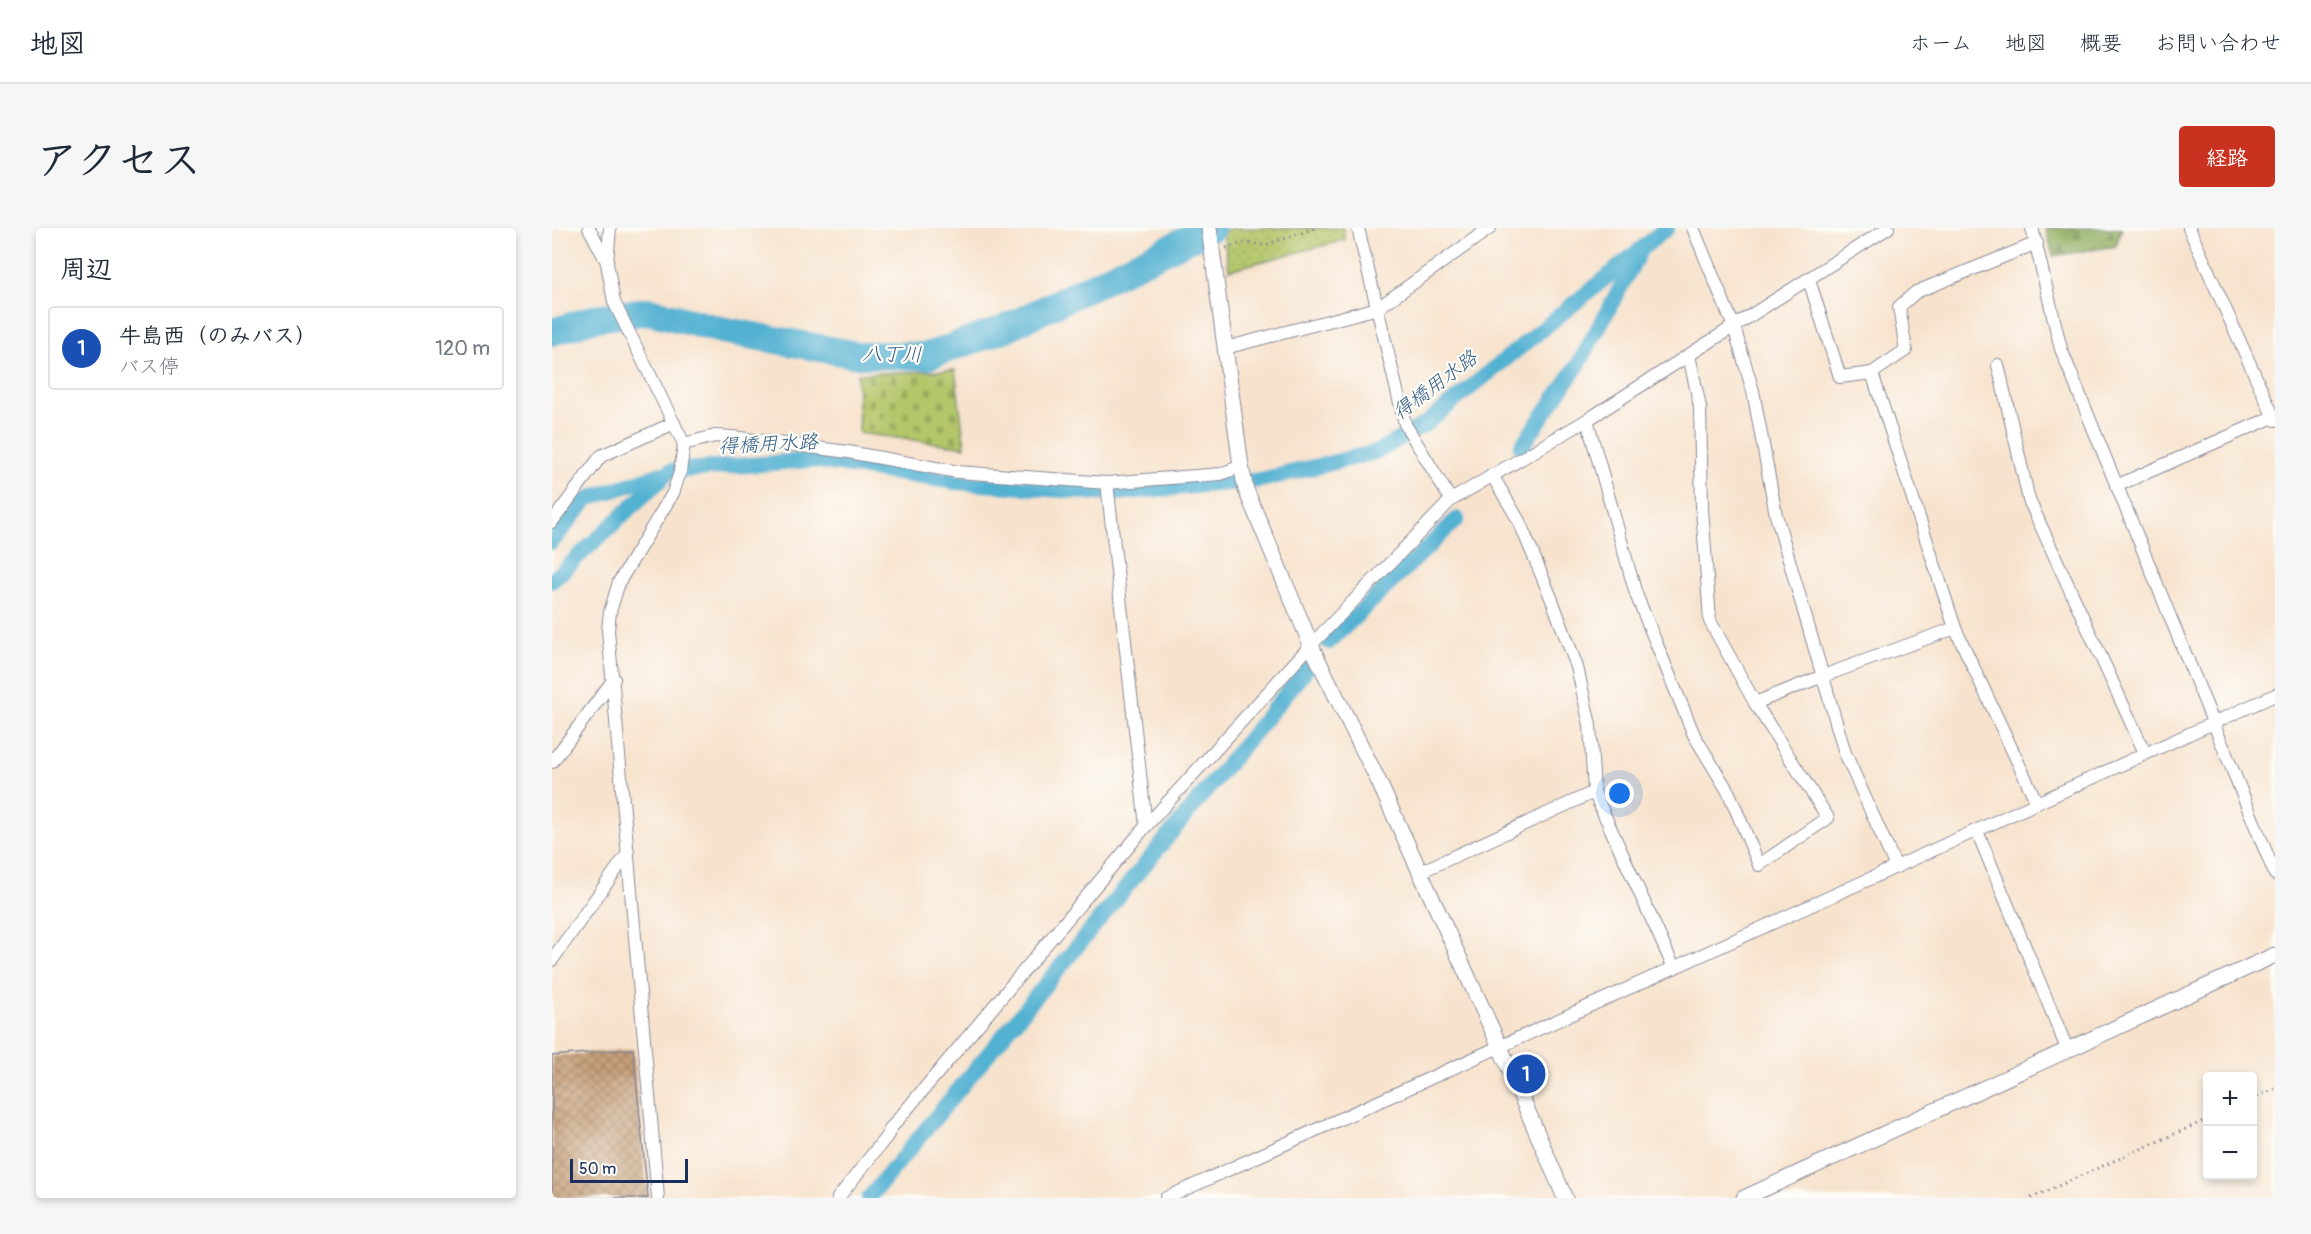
<!DOCTYPE html>
<html lang="ja">
<head>
<meta charset="utf-8">
<style>
	:root { --surface:#fff; --page:#f6f6f7; --text:#1f2937; --muted:#747a83; --line:#e0e1e3; --accent:#c8321e }
	body { margin:0; font-family:Pangolin,"Klee One",sans-serif; background:var(--page); color:var(--text) }
	.controls { position:absolute; right:18px; bottom:18px; display:grid; overflow:hidden; border-radius:6px; box-shadow:0 3px 9px #0003 }
	.controls button { width:54px; height:54px; display:grid; place-items:center; padding:0; border:0; border-bottom:2px solid var(--line); background:var(--surface); color:var(--text); font:30px sans-serif }
	.scale { position:absolute; left:18px; bottom:15px; width:118px; box-sizing:border-box; padding-left:6px; border:3px solid #1b2f5e; border-top:0; font-size:16px; line-height:21px; white-space:nowrap; color:#1b2f5e; -webkit-text-stroke:4px #fdfcf7; paint-order:stroke }
	.you { position:absolute; left:1068px; top:566px; width:21px; height:21px; margin:-15px; border:4px solid #fff; border-radius:50%; background:#1a73e8; box-shadow:0 0 0 9px #1a73e833 }
	.badge { display:grid; place-items:center; width:39px; height:39px; border-radius:50%; background:var(--accent); color:#fff; font-size:20px; font-weight:700 }
	.pin { position:absolute; translate:-50% -50%; border:3px solid #fff; box-shadow:0 2px 6px #0006 }
	.list { margin:0; padding:0; list-style:none }
	h2 { display:flex; justify-content:space-between; align-items:center; height:78px; margin:0; padding:0 24px; font-size:26px }
	h2 small { font-size:20px; font-weight:400; color:var(--muted) }
	.list li { display:grid; grid-template-columns:39px 1fr auto; gap:18px; align-items:center; box-sizing:border-box; height:84px; margin:0 12px 12px; padding:0 12px; border:2px solid var(--line); border-radius:6px }
	.list b { display:block; font-size:22px; white-space:nowrap }
	.list p { margin:0; font-size:20px; white-space:nowrap; color:var(--muted) }
	.list em { font-size:20px; font-style:normal; color:var(--muted) }
	.map { position:relative; flex:none; width:1723px; height:970px; overflow:hidden; border-radius:6px }
	header { display:flex; align-items:center; gap:36px; box-sizing:border-box; height:84px; padding:0 30px; background:var(--surface); border-bottom:2px solid var(--line) }
	header strong { font-size:28px }
	nav { display:flex; gap:33px; margin-inline-start:auto; font-size:21px }
	.intro { display:flex; align-items:center; justify-content:space-between; box-sizing:border-box; height:144px; padding:0 36px }
	h1 { margin:0; font-size:42px }
	.button { padding:15px 27px; border-radius:6px; background:var(--accent); color:#fff; font-size:21px; font-weight:700 }
	main { display:flex; gap:36px; padding:0 36px }
	aside { flex:1; background:var(--surface); border-radius:6px; box-shadow:0 3px 9px #0003 }
	.map>svg:first-child { display:block }
	.forest { fill:url(#forest-firs); stroke:#546d5e; stroke-width:1.5 }
	.cemetery { fill:url(#cemetery-stones); stroke:#677a64; stroke-width:1.5 }
	.park { fill:url(#park-dots); stroke:#677a64; stroke-width:1.5 }
	.lines { fill:none; stroke-linecap:round; stroke-linejoin:round }
	.canal { stroke:#53b1d2; stroke-width:16 }
	.river { stroke:#53b1d2; stroke-width:28 }
	.building { fill:url(#building-cross-hatch) }
	.minor-casing { stroke:#898996; stroke-width:14 }
	.tertiary-casing { stroke:#898996; stroke-width:17 }
	.path { stroke:#898996; stroke-width:3; stroke-dasharray:1.5 4.5; stroke-linecap:butt }
	.minor { stroke:#fff; stroke-width:12 }
	.tertiary { stroke:#fff; stroke-width:15 }
	.labels { text-anchor:middle; dominant-baseline:central; stroke-width:4.5; stroke-linejoin:round; paint-order:stroke }
	.water-label { font-size:20px; font-style:italic; fill:#2f5c87; stroke:#fdfcf7 }
</style>
</head>
<body>
<header>
<strong>地図</strong>
<nav><a>ホーム</a><a>地図</a><a>概要</a><a>お問い合わせ</a></nav>
</header>
<div class="intro"><h1>アクセス</h1><a class="button">経路</a></div>
<main>
<aside>
<h2>周辺<small></small></h2>
<ul class="list">
<li><span class="badge" style="background:#1a4fb4">1</span><div><b>牛島西（のみバス）</b><p>バス停</p></div><em>120 m</em></li>
</ul>
</aside>
<div class="map">
<svg width="1723" height="970" viewBox="0 0 1723 970">
	<defs>
		<pattern id="forest-firs" width="22" height="20" patternUnits="userSpaceOnUse" patternTransform="scale(1.5)"><rect width="22" height="20" fill="#8eab5d"/><path d="M5 1l3.5 6h-7zM16 11l3.5 6h-7z" fill="#738c50"/></pattern>
		<pattern id="cemetery-stones" width="16" height="16" patternUnits="userSpaceOnUse" patternTransform="scale(1.5)"><rect width="16" height="16" fill="#b3c669"/><path d="M2 7V4a2 2 0 0 1 4 0v3zM10 15v-3a2 2 0 0 1 4 0v3z" fill="#99aa5d"/></pattern>
		<pattern id="park-dots" width="8" height="8" patternUnits="userSpaceOnUse" patternTransform="scale(1.5)"><rect width="8" height="8" fill="#b3c669"/><path d="M2 2h.1M6 6h.1" fill="none" stroke="#99aa5d" stroke-width="1.8" stroke-linecap="round"/></pattern>
		<pattern id="building-cross-hatch" width="8" height="8" patternUnits="userSpaceOnUse" patternTransform="scale(1.5)"><rect width="8" height="8" fill="#c7a07a"/><path d="M0 0l8 8M0 8l8-8" fill="none" stroke="#a18367"/></pattern>
	</defs>
	<rect width="100%" height="100%" fill="#fdfcf7"/>
	<filter id="ink" filterUnits="userSpaceOnUse"><feTurbulence type="fractalNoise" baseFrequency=".0167" numOctaves="2"/><feDisplacementMap in="SourceGraphic" scale="12" xChannelSelector="R" yChannelSelector="G"/><feConvolveMatrix kernelMatrix="1 2 1 2 8 2 1 2 1" color-interpolation-filters="sRGB"/></filter>
	<filter id="wash" filterUnits="userSpaceOnUse"><feTurbulence type="fractalNoise" baseFrequency=".008" numOctaves="4" result="noise"/><feDisplacementMap in="SourceGraphic" scale="24" xChannelSelector="R" yChannelSelector="G"/><feGaussianBlur stdDeviation="1.35" result="paint"/><feColorMatrix in="noise" values="0 0 0 0 0 0 0 0 0 0 0 0 0 0 0 0 0 1.4 0 .05"/><feComposite in="paint" operator="in"/></filter>
	<g filter="url(#wash)">
		<rect width="100%" height="100%" fill="#f7e3cd"/>
		<polygon class="forest" points="1494,0 1570,0 1564,18 1501,28"/>
		<polygon class="cemetery" points="403,142 413,219 307,205 305,146"/>
		<polygon class="park" points="679,0 791,0 793,12 677,42 671,4"/>
		<g class="lines">
			<g class="canal">
				<polyline points="969,219 1026,137 1086,27"/>
				<polyline points="564,265 709,252 824,224 875,195 1115,0"/>
				<polyline points="0,314 35,271 109,246"/>
				<polyline points="0,353 118,243 260,232 403,254 548,265"/>
				<polyline points="777,414 905,291"/>
				<polyline points="317,970 757,438"/>
			</g>
			<polyline class="river" points="0,104 44,90 97,83 169,102 306,127 375,128 452,101 659,0"/>
		</g>
		<g id="blocks">
			<polygon class="building" points="81,821 96,970 0,970 0,828"/>
		</g>
	</g>
	<g filter="url(#ink)">
		<use href="#blocks" fill-opacity="0" stroke="#898996" stroke-width="1.5"/>
		<g class="lines">
			<g class="minor-casing">
				<g id="minor">
					<polyline points="37,0 55,34"/>
					<polyline points="58,0 55,35 62,74 132,216 128,244 121,265 67,354 58,384 56,402 106,970"/>
					<polyline points="806,0 853,196 899,272"/>
					<polyline points="1141,0 1182,99 1201,163 1224,287 1293,525 1344,639"/>
					<polyline points="1480,0 1509,121 1723,646"/>
					<polyline points="1637,0 1723,192"/>
					<polyline points="1257,52 1288,149 1320,145 1403,400 1485,575"/>
					<polyline points="673,120 826,80 938,0"/>
					<polyline points="1446,137 1477,272 1593,525"/>
					<polyline points="1320,145 1354,122 1347,79 1364,64 1485,15"/>
					<polyline points="1035,192 1084,366 1142,507 1177,565 1207,637 1276,590 1203,475 1158,393 1150,280 1148,179 1137,127"/>
					<polyline points="132,216 163,208 180,209 296,224 406,244 555,255 669,246 689,238"/>
					<polyline points="940,247 967,293 1000,372 1025,439 1038,497 1042,564 1122,740"/>
					<polyline points="555,255 594,598"/>
					<polyline points="1564,258 1721,189"/>
					<polyline points="0,294 49,228 122,195"/>
					<polyline points="1203,475 1271,448 1403,400"/>
					<polyline points="0,534 62,451"/>
					<polyline points="1425,603 1516,823"/>
					<polyline points="868,644 1042,564"/>
					<polyline points="0,732 76,625"/>
					<polyline points="286,970 335,908 339,900 594,598 759,417 899,272 1035,192 1336,0"/>
					<polyline points="614,970 1723,467"/>
				</g>
			</g>
			<g class="tertiary-casing">
				<g id="tertiary">
					<polyline points="657,0 689,238 694,262 762,424 825,550 948,819 1013,970"/>
					<polyline points="1192,970 1723,727"/>
				</g>
			</g>
			<g class="path">
				<polyline points="674,20 691,15 713,17 764,0"/>
				<polyline points="1700,871 1723,861"/>
				<polyline points="1479,970 1656,891"/>
			</g>
			<use href="#minor" class="minor"/>
			<use href="#tertiary" class="tertiary"/>
		</g>
	</g>
	<g class="labels">
		<g class="water-label">
			<text transform="translate(340 126) rotate(1)">八丁川</text>
			<text transform="translate(883 157) rotate(-37)">得橋用水路</text>
			<text transform="translate(216 216) rotate(-3)">得橋用水路</text>
		</g>
	</g>
</svg>
<div class="controls">
<button>+</button>
<button>−</button>
</div>
<div class="scale">50 m</div>
<div class="you"></div>
<div class="pin badge" style="left:974px;top:846px;background:#1a4fb4">1</div>
</div>
</main>
</body>
</html>
